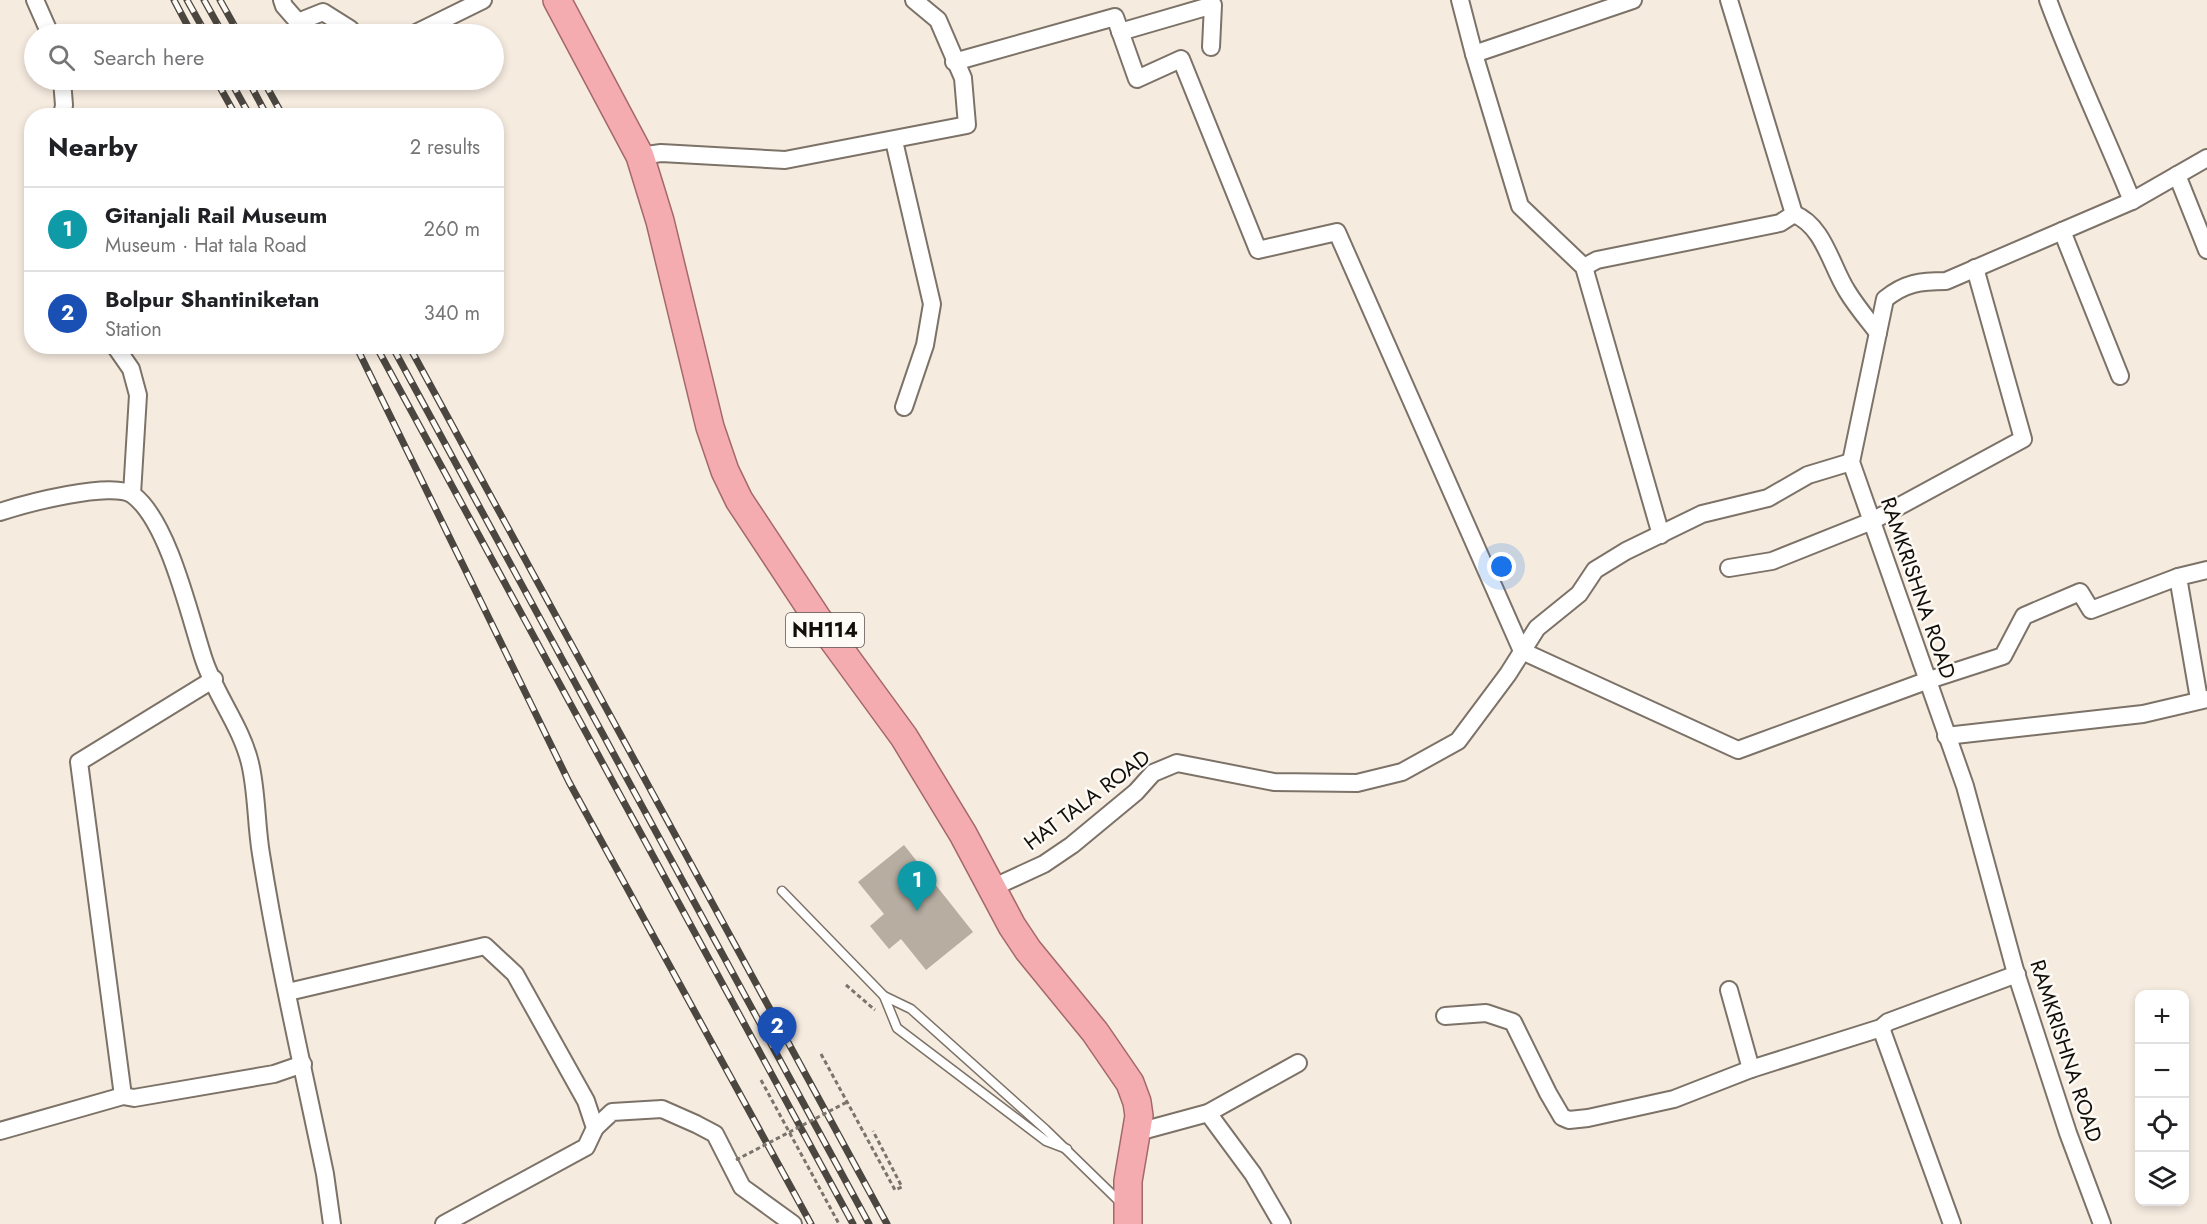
<!DOCTYPE html>
<html lang="en">
<head>
<meta charset="utf-8">
<style>
	:root { --surface:#fff; --page:#f2f2f2; --text:#202124; --muted:#757577; --line:#e0e0e0; --accent:#2563eb }
	body { margin:0; font-family:Jost,sans-serif; background:var(--page); color:var(--text) }
	.controls { position:absolute; right:18px; bottom:18px; display:grid; overflow:hidden; border-radius:12px; box-shadow:0 3px 9px #0003 }
	.controls button { width:54px; height:54px; display:grid; place-items:center; padding:0; border:0; border-bottom:2px solid var(--line); background:var(--surface); color:var(--text); font:30px sans-serif }
	.you { position:absolute; left:1502px; top:567px; width:21px; height:21px; margin:-15px; border:4px solid #fff; border-radius:50%; background:#1a73e8; box-shadow:0 0 0 9px #1a73e833 }
	.badge { display:grid; place-items:center; width:39px; height:39px; border-radius:50%; background:var(--accent); color:#fff; font-size:20px; font-weight:700 }
	.pin { position:absolute; translate:-50% -50px; filter:drop-shadow(0 2px 3px #0008) }
	.pin::after { content:''; position:absolute; top:32px; width:21px; height:18px; background:inherit; clip-path:polygon(0 0,100% 0,50% 100%) }
	.list { margin:0; padding:0; list-style:none }
	h2 { display:flex; justify-content:space-between; align-items:center; height:78px; margin:0; padding:0 24px; font-size:26px }
	h2 small { font-size:20px; font-weight:400; color:var(--muted) }
	.list li { display:grid; grid-template-columns:39px 1fr auto; gap:18px; align-items:center; box-sizing:border-box; height:84px; padding:0 24px; border-top:2px solid var(--line) }
	.list b { display:block; font-size:22px; white-space:nowrap }
	.list p { margin:0; font-size:20px; white-space:nowrap; color:var(--muted) }
	.list em { font-size:20px; font-style:normal; color:var(--muted) }
	.icon { flex:none; width:33px; height:33px; fill:none; stroke:currentColor; stroke-width:2; stroke-linecap:round; stroke-linejoin:round }
	.map { position:relative; flex:none; width:2207px; height:1224px; overflow:hidden }
	.search { position:absolute; background:var(--surface); box-shadow:0 3px 9px #0003; left:24px; top:24px; width:480px; height:66px; display:flex; align-items:center; gap:15px; box-sizing:border-box; padding:0 21px; border-radius:33px; color:var(--muted); font-size:22px }
	.panel { position:absolute; background:var(--surface); box-shadow:0 3px 9px #0003; left:24px; top:108px; width:480px; height:246px; border-radius:24px }
	.map>svg:first-child { display:block }
	.building { fill:#b7ada1 }
	.lines { fill:none; stroke-linecap:round; stroke-linejoin:round }
	.service-casing { stroke:#7c7267; stroke-width:11 }
	.minor-casing { stroke:#7c7267; stroke-width:20 }
	.trunk-casing { stroke:#a4686a; stroke-width:30 }
	.path { stroke:#7b746c; stroke-width:3; stroke-dasharray:4.5 3; stroke-linecap:butt }
	.service { stroke:#fff; stroke-width:8 }
	.minor { stroke:#fff; stroke-width:16 }
	.trunk { stroke:#f4acb0; stroke-width:27 }
	.rail-casing { stroke:#4b463f; stroke-width:7 }
	.rail { stroke:#fefaf5; stroke-width:4.5; stroke-dasharray:14; stroke-linecap:butt }
	.path-bridge { stroke:#7b746c; stroke-width:3; stroke-dasharray:4.5 3; stroke-linecap:butt }
	.labels { text-anchor:middle; dominant-baseline:central; stroke-width:5; stroke-linejoin:round; paint-order:stroke }
	.shield { fill:#fefaf5; stroke:#595650; stroke-width:1.5 }
	.shield-label { font-size:20px; font-weight:bold; fill:#120f0a }
	.street-label { font-size:21px; fill:#120f0a; stroke:#fefaf5 }
</style>
</head>
<body>
<div class="map">
<svg width="2207" height="1224" viewBox="0 0 2207 1224">
	<rect width="100%" height="100%" fill="#f6ebdf"/>
	<polygon class="building" points="904,845 973,932 926,970 901,939 889,949 870,926 884,914 858,882"/>
	<g class="lines">
		<g class="service-casing">
			<g id="service">
				<polyline points="782,891 884,996 897,1028 1046,1141 1067,1149"/>
				<polyline points="884,996 911,1009 1045,1129 1122,1204"/>
			</g>
		</g>
		<g class="minor-casing">
			<g id="minor">
				<polyline points="35,0 50,34"/>
				<polyline points="282,0 284,6 298,22 323,12 350,29 352,34"/>
				<polyline points="1460,0 1474,54 1520,206 1584,267 1661,535"/>
				<polyline points="1729,0 1794,214"/>
				<path d="M2048,0C2073,68 2105,134 2132,201"/>
				<polyline points="1120,32 1213,5 1211,47"/>
				<polyline points="414,34 483,0"/>
				<polyline points="1474,54 1633,0"/>
				<polyline points="954,62 1115,17 1137,79 1181,59 1258,250 1337,232 1522,651 1738,750 1926,681 2003,656 2024,616 2080,592 2091,610 2178,577"/>
				<polyline points="62,116 64,105 62,80"/>
				<polyline points="894,141 932,304 925,345 904,407"/>
				<polyline points="640,156 661,153 785,160 967,125 963,78 938,20 914,0"/>
				<polyline points="2177,175 2207,250"/>
				<path d="M1794,214C1824,226 1831,266 1847,291C1856,306 1868,320 1878,333"/>
				<polyline points="2062,231 2120,376"/>
				<polyline points="1584,267 1597,260 1780,223 1794,214"/>
				<polyline points="115,346 131,369 138,395 132,494"/>
				<path d="M0,512C24,504 113,480 133,495C169,522 190,618 204,660C216,696 241,726 250,763C257,792 256,824 261,854C278,961 303,1068 325,1174L332,1224"/>
				<polyline points="1729,568 1772,561 1872,521 2023,439 1975,268"/>
				<polyline points="2199,699 2178,577 2207,570"/>
				<polyline points="1946,736 2143,714 2207,699"/>
				<polyline points="992,888 1044,864 1072,845 1136,792 1153,773 1177,763 1274,782 1357,783 1402,772 1458,741 1508,674 1537,628 1579,594 1595,570 1626,551 1702,514 1768,498 1808,475 1851,462"/>
				<polyline points="1729,990 1751,1069"/>
				<polyline points="288,992 485,946 515,974 586,1101 595,1128 586,1147 444,1224"/>
				<polyline points="1445,1016 1486,1013 1513,1022 1548,1093 1562,1117 1569,1120 1588,1118 1674,1099 1751,1069 1881,1028 1888,1022 2017,974"/>
				<polyline points="1881,1028 1952,1224"/>
				<polyline points="123,1096 79,762 214,679"/>
				<polyline points="1208,1113 1253,1174 1282,1224"/>
				<polyline points="595,1128 612,1112 662,1109 696,1124 715,1134 742,1187 793,1224"/>
				<polyline points="0,1131 123,1096 134,1098 274,1074 303,1064"/>
				<polyline points="1138,1132 1208,1113 1298,1063"/>
				<path d="M2102,1224L2068,1133L2015,970L1965,786L1851,462L1885,299C1905,283 1920,281 1946,281L2132,201L2207,158"/>
			</g>
		</g>
		<g class="trunk-casing">
			<polyline id="trunk" points="557,0 640,156 660,221 710,427 725,471 739,500 817,618 904,737 963,834 1012,926 1028,950 1095,1032 1130,1083 1137,1102 1139,1116 1128,1181 1128,1224"/>
		</g>
		<g class="path">
			<polyline points="846,985 875,1010"/>
			<polyline points="821,1054 895,1190 902,1187 873,1131"/>
			<polyline points="761,1080 839,1224"/>
		</g>
		<use href="#service" class="service"/>
		<use href="#minor" class="minor"/>
		<use href="#trunk" class="trunk"/>
		<g class="rail-casing">
			<g id="rail">
				<polyline points="174,0 192,34"/>
				<polyline points="187,0 206,34"/>
				<polyline points="204,0 223,34"/>
				<polyline points="220,0 239,34"/>
				<polyline points="216,80 236,116"/>
				<polyline points="230,80 250,116"/>
				<polyline points="248,80 267,116"/>
				<polyline points="263,80 283,116"/>
				<polyline points="356,346 569,782 811,1224"/>
				<polyline points="376,346 853,1224"/>
				<polyline points="392,346 869,1224"/>
				<polyline points="409,346 887,1224"/>
			</g>
		</g>
		<use href="#rail" class="rail"/>
		<polyline class="path-bridge" points="736,1160 847,1102"/>
	</g>
	<g class="labels">
		<rect class="shield" x="786" y="613" width="78" height="34" rx="4.5"/>
		<g class="shield-label">
			<text x="825" y="630">NH114</text>
		</g>
		<g class="street-label">
			<text transform="translate(1918 588) rotate(71)">RAMKRISHNA ROAD</text>
			<text transform="translate(1087 800) rotate(-37)">HAT TALA ROAD</text>
			<text transform="translate(2066 1051) rotate(72)">RAMKRISHNA ROAD</text>
		</g>
	</g>
</svg>
<div class="controls">
<button>+</button>
<button>−</button>
<button><svg class="icon" aria-label="locate" viewBox="0 0 24 24"><circle cx="12" cy="12" r="6"/><path d="M12 2v4M12 18v4M2 12h4M18 12h4"/></svg></button>
<button><svg class="icon" aria-label="layers" viewBox="0 0 24 24"><path d="M12 4l9 5-9 5-9-5zM3 14l9 5 9-5"/></svg></button>
</div>
<div class="you"></div>
<div class="pin badge" style="left:917px;top:911px;background:#0f9aa8">1</div>
<div class="pin badge" style="left:777px;top:1057px;background:#1a4fb4">2</div>
<div class="search"><svg class="icon" aria-label="search" viewBox="0 0 24 24"><circle cx="10" cy="10" r="6"/><path d="M15 15l6 6"/></svg>Search here</div>
<section class="panel">
<h2>Nearby<small>2 results</small></h2>
<ul class="list">
<li><span class="badge" style="background:#0f9aa8">1</span><div><b>Gitanjali Rail Museum</b><p>Museum · Hat tala Road</p></div><em>260 m</em></li>
<li><span class="badge" style="background:#1a4fb4">2</span><div><b>Bolpur Shantiniketan</b><p>Station</p></div><em>340 m</em></li>
</ul>
</section>
</div>
</body>
</html>
